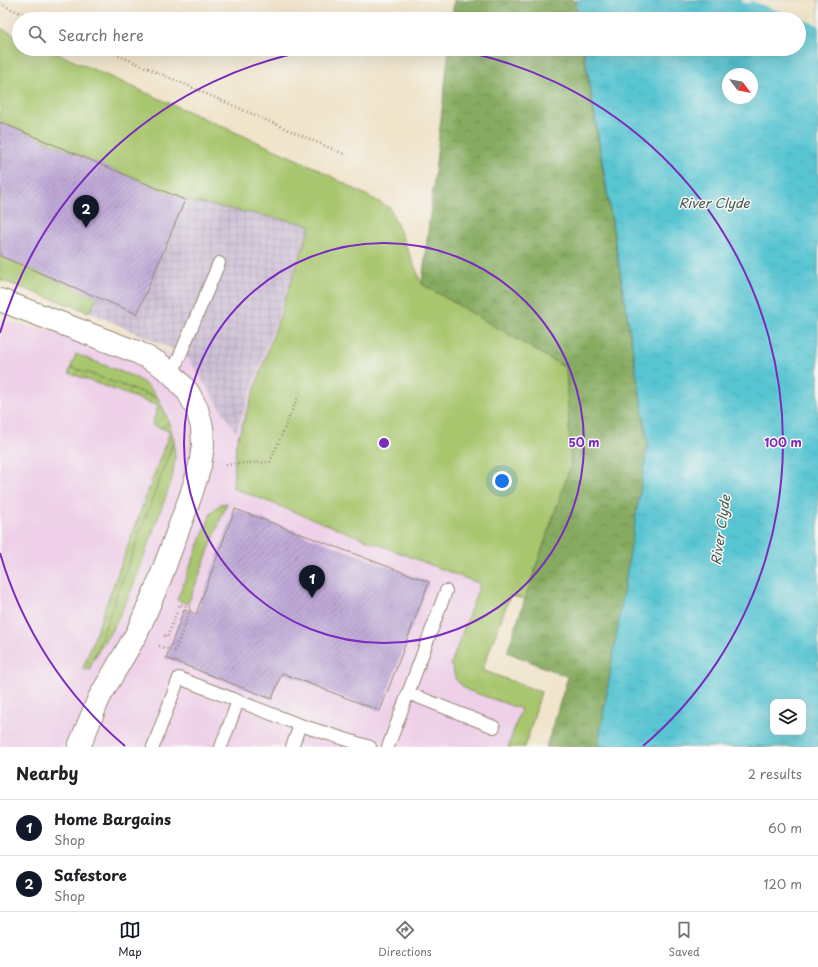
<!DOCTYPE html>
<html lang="en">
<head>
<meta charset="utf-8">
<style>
	:root { --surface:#fff; --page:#f6f6f6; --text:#202124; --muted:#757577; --line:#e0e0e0; --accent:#111827 }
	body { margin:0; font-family:"Playpen Sans",sans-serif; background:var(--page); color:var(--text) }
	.controls { position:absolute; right:12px; bottom:12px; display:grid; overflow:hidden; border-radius:8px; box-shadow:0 4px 16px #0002 }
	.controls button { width:36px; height:36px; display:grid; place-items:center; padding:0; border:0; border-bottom:1px solid var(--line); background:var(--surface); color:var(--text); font:20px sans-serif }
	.compass { position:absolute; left:722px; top:68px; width:36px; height:36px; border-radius:50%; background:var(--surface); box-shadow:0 4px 16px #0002; rotate:122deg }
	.you { position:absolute; left:502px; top:481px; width:14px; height:14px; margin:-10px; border:3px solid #fff; border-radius:50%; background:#1a73e8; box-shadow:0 0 0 6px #1a73e833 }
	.badge { display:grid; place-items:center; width:26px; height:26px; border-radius:50%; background:var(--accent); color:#fff; font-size:13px; font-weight:700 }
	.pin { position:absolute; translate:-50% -33px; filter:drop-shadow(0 1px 2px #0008) }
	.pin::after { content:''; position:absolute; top:21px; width:14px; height:12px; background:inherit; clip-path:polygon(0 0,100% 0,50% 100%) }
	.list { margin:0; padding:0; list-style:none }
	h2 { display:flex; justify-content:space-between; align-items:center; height:52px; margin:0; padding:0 16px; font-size:17px }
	h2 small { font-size:13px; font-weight:400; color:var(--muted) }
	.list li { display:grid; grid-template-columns:26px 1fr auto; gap:12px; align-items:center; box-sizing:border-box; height:56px; padding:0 16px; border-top:1px solid var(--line) }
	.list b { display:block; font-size:15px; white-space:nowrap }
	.list p { margin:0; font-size:13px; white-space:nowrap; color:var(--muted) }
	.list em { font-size:13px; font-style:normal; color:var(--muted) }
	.icon { flex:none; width:22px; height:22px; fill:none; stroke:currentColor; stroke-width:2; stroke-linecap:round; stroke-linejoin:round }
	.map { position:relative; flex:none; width:818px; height:747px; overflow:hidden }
	.search { position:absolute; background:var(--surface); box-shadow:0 4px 16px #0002; left:12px; right:12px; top:12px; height:44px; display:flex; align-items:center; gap:10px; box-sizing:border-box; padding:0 14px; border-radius:22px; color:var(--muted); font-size:15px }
	.sheet { height:164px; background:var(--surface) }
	nav { display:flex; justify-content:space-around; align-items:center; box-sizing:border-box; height:56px; border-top:1px solid var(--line); background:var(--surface); font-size:11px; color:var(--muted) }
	nav a { display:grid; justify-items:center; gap:2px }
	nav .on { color:var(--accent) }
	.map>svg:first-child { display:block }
	.built { fill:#eed0e8 }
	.industrial { fill:url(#industrial-grid) }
	.grass { fill:#a8c66e; stroke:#727846 }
	.forest { fill:url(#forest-crowns); stroke:#606a40 }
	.garden { fill:url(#garden-furrows); stroke:#727846 }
	.water { fill:url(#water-ripples); stroke:#4a7878; fill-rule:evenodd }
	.pier { fill:#f0e4cb }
	.building { fill:url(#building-hatch) }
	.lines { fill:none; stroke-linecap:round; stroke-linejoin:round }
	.service-casing { stroke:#968774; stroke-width:14 }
	.minor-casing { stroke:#968774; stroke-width:24 }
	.path { stroke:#968774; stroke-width:2.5; stroke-dasharray:1 3; stroke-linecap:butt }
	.service { stroke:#fff; stroke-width:12 }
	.minor { stroke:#fff; stroke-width:22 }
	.ring { fill:none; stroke:#7b2cbf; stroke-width:2 }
	.labels { text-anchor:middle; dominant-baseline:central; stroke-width:3; stroke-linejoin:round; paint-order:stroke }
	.water-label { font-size:13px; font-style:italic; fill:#445854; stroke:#f6f6f2 }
	.centre { fill:#7b2cbf; stroke:#f6f6f2; stroke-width:2 }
	.ring-label { font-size:12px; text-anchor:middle; font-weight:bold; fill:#7b2cbf; stroke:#f6f6f2; stroke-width:3; stroke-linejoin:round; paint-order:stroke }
</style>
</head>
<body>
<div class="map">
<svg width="818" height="747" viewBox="0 0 818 747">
	<defs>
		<pattern id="industrial-grid" width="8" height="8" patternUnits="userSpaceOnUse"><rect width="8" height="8" fill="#ccbed4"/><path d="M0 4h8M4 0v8" fill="none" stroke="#b0a3b6"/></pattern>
		<pattern id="forest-crowns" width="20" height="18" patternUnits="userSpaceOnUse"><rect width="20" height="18" fill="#86ab61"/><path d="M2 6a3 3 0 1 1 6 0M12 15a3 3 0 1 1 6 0" fill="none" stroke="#6f8b4f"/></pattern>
		<pattern id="garden-furrows" width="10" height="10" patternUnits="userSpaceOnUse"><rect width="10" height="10" fill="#a8c66e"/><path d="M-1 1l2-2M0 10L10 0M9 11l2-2" fill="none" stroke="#8aa15a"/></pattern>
		<pattern id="water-ripples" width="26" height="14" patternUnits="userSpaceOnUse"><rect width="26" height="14" fill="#59c5d2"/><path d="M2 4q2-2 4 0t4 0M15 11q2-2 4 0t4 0" fill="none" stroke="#4ea9b4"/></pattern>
		<pattern id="building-hatch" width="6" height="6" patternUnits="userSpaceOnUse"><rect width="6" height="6" fill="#bfa9d7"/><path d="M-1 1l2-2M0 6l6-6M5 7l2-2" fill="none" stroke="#9c8aae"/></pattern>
	</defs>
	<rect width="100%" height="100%" fill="#f6f6f2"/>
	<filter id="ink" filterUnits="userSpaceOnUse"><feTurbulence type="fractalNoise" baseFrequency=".025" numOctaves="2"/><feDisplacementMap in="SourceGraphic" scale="8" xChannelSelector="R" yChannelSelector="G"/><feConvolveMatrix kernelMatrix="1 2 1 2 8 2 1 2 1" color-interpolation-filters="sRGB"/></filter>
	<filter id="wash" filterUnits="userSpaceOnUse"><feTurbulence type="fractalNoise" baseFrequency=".012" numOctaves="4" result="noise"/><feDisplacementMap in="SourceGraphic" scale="16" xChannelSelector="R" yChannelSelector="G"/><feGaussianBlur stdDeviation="0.9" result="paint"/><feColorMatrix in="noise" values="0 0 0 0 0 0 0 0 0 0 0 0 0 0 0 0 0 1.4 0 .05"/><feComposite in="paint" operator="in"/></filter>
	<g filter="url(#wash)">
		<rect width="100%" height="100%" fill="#f0e4cb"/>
		<polygon class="built" points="306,240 510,595 482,670 541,692 525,747 0,747 0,321 186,355 236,432"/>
		<polygon class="industrial" points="0,122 185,200 311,225 236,432 186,355 89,312 98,297 0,256"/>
		<g class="grass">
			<polygon points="0,28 19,37 19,49 47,49 314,167 390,208 422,284 566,368 571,465 525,599 510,596 482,670 541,692 525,747 508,747 521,709 467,690 456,680 451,664 480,584 233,488 236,443 311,225 185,200 0,122"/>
			<polygon points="0,256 98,297 89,312 0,280"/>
			<polygon points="76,354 137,378 150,388 158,398 71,367"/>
			<polygon points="174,440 175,459 172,479 137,576 129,596 113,628 93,660"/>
			<polygon points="227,503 188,604 177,600 212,511 221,504"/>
		</g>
		<g class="forest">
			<polygon points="454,0 574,0 578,19 452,19"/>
			<polygon points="449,49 583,49 648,443 598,747 546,747 568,677 507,652 571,465 566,368 422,284"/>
		</g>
		<path class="garden" d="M71,367L158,398C165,411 170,425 174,440L93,660L89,670L83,668L170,431L152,425L158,406L69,373Z"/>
		<path class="water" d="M576,0H818V747H598L648,443L584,49H799V19H579ZM728,74H752V98H728ZM773,702H803V732H773Z"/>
		<polygon class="pier" points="741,0 818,0 818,25 751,1 749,3 744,3"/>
		<g id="blocks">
			<g class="building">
				<polygon points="0,122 185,200 137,314 0,256"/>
				<polygon points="235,509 429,582 380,711 282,673 272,699 166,658 184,610 196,614"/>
			</g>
		</g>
	</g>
	<g filter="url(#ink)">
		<use href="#blocks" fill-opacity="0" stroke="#968774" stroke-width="1"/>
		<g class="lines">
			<g class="service-casing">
				<g id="service">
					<polyline points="172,374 219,263"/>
					<polyline points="408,693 494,727"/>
					<polyline points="153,747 179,678 300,725 370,747"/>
					<polyline points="221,747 238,701"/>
					<polyline points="292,747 300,725"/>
					<polyline points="388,747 446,591"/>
				</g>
			</g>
			<g class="minor-casing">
				<polyline id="minor" points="0,300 139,353 158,363 172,374 188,392 197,409 202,427 203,445 200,466 191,495 160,579 137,633 99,698 79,747"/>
			</g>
			<g class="path">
				<polyline points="0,4 35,19"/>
				<polyline points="104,49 346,155"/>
				<polyline points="226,465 234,464 270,462 300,392"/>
				<polyline points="159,646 175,651 191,608 180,604 167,637 163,635"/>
			</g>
			<use href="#service" class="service"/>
			<use href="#minor" class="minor"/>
		</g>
	</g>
	<g class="ring">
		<circle cx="384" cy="443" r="200"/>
		<path d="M125 746A399 399 0 0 1 0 553M0 333A399 399 0 0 1 318 49M450 49A399 399 0 0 1 643 746"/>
	</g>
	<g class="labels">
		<g class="water-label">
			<text x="714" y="202">River Clyde</text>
			<text transform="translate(720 530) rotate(-82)">River Clyde</text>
		</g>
	</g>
	<circle cx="384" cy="443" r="6" class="centre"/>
	<g class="ring-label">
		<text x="584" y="447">50 m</text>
		<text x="783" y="447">100 m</text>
	</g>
</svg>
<div class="controls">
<button><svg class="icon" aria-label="layers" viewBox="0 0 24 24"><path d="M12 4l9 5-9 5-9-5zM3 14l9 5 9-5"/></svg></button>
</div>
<svg class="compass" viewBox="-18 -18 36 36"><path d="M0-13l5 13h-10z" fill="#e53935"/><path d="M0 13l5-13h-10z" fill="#757577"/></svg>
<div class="you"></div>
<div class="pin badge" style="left:312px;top:598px">1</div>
<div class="pin badge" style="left:86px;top:228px">2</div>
<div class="search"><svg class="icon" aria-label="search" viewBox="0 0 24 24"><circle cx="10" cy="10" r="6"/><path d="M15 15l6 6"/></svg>Search here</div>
</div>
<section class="sheet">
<h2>Nearby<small>2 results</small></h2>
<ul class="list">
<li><span class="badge">1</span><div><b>Home Bargains</b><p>Shop</p></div><em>60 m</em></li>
<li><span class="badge">2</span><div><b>Safestore</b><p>Shop</p></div><em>120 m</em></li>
</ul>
</section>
<nav>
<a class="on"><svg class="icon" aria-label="map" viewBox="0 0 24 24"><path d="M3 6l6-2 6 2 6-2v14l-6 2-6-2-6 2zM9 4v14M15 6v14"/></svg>Map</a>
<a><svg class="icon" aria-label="directions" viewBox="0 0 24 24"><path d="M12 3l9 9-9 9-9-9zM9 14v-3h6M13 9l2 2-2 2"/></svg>Directions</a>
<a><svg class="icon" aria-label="saved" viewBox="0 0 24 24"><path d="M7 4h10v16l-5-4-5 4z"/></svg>Saved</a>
</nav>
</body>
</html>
